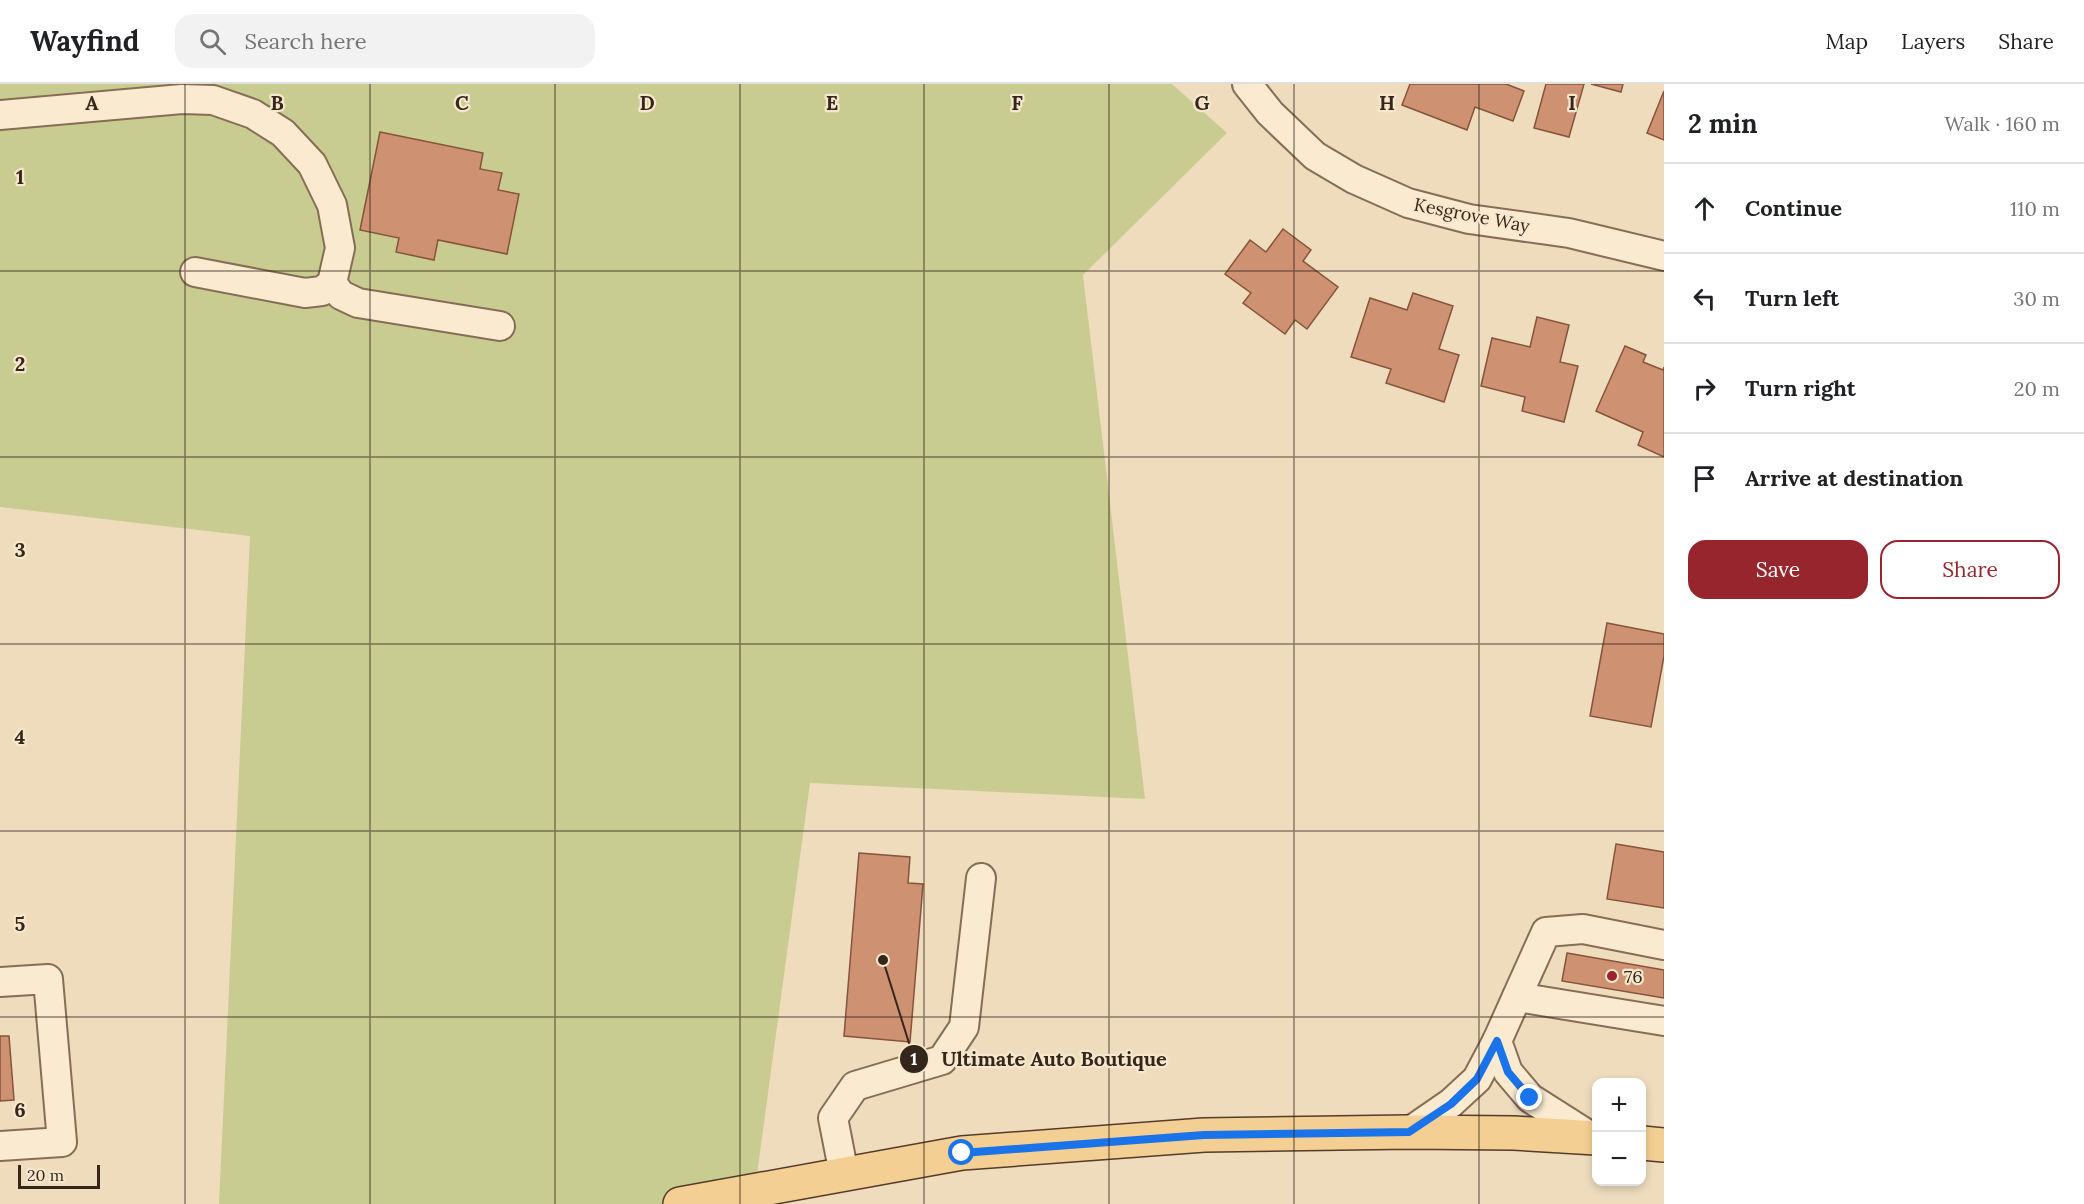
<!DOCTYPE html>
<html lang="en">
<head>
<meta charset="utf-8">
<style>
	:root { --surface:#fff; --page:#f2f2f2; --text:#202124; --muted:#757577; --line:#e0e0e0; --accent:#97252d }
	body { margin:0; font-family:Lora,serif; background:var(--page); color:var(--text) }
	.controls { position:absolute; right:18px; bottom:18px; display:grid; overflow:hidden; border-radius:12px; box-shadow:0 3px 9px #0003 }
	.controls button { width:54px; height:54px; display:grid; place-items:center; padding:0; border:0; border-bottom:2px solid var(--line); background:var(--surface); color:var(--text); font:30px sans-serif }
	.scale { position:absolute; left:18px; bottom:15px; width:82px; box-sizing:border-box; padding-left:6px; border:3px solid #35261b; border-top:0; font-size:16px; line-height:21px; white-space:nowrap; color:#35261b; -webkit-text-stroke:4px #f6e7cd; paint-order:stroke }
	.stop { position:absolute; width:18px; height:18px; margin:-14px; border:4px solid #1a73e8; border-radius:50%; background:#fff }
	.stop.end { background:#1a73e8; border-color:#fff; box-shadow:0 2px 6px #0008 }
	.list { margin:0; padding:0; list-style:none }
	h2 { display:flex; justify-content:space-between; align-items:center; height:78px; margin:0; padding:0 24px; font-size:26px }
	h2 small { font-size:20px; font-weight:400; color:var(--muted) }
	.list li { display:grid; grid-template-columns:39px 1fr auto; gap:18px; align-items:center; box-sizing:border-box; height:90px; padding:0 24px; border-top:2px solid var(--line) }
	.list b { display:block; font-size:22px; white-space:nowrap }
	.list em { font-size:20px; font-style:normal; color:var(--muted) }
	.actions { display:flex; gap:12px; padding:18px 24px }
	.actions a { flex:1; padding:14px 0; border:2px solid var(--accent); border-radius:18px; text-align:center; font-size:21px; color:var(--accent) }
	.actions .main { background:var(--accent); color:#fff }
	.icon { flex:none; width:33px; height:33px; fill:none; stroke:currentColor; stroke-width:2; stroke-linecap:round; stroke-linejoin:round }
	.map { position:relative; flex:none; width:1664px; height:1120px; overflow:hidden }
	header { display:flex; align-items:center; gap:36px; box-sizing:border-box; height:84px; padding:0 30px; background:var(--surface); border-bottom:2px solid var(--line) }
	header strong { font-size:28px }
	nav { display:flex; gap:33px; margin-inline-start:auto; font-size:21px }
	.search { width:420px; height:54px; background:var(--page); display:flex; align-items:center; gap:15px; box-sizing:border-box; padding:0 21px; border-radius:18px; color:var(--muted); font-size:22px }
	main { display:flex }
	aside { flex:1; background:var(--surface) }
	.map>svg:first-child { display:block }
	.green { fill:#c9cc91 }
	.building { fill:#ce9272; stroke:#86543b; stroke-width:1.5 }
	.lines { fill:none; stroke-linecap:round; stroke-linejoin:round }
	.minor-casing { stroke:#876d56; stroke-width:32 }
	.major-casing { stroke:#543b2b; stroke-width:36 }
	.minor { stroke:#f9ead0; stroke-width:28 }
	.major { stroke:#f4cf93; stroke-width:33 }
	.route { stroke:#1a73e8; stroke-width:8 }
	.grid { fill:none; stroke:#35261b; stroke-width:1.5; stroke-opacity:0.55 }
	.poi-dot { fill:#97252d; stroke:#f6e7cd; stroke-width:2 }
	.labels { text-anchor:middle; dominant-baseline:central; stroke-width:4.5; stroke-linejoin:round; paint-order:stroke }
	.street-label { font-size:18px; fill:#35261b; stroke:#f6e7cd }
	.poi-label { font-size:18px; fill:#35261b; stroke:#f6e7cd; text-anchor:start }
	.grid-label { font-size:20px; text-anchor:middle; font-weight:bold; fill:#35261b; stroke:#f6e7cd; stroke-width:4.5; stroke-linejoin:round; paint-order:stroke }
	.leader { fill:none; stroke:#35261b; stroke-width:2 }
	.callout-dot { fill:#35261b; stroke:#f6e7cd; stroke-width:2 }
	.mark-label { font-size:18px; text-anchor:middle; font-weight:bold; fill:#fff }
	.callout-label { font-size:20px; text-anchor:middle; font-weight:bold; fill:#35261b; stroke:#f6e7cd; stroke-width:4.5; stroke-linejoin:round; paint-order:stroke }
</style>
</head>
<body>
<header>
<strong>Wayfind</strong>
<div class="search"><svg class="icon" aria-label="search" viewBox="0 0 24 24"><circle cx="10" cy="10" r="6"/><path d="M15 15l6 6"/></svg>Search here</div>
<nav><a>Map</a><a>Layers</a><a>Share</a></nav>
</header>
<main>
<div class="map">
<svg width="1664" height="1120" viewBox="0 0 1664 1120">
	<rect width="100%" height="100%" fill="#eedcbd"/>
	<polygon class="green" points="0,0 1172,0 1227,49 1083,191 1145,715 810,699 753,1120 219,1120 250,452 0,423"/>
	<g class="building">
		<polygon points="1410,0 1506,0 1524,7 1513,37 1475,23 1467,46 1402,21"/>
		<polygon points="1546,0 1584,0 1569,53 1534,44"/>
		<polygon points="1591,0 1623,0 1621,8"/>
		<polygon points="1664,7 1664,56 1647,49"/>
		<polygon points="380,48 483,69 480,85 502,89 498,106 519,110 507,170 438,156 434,176 396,168 399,154 360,146"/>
		<polygon points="1283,145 1311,166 1303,177 1338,203 1307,245 1295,236 1285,250 1243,219 1251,209 1225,190 1250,156 1266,168"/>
		<polygon points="1413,209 1453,222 1439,265 1459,271 1444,318 1386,299 1391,285 1351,273 1370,214 1407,226"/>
		<polygon points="1537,233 1569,241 1560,278 1578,282 1564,338 1522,327 1525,313 1481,302 1492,254 1530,263"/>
		<polygon points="1625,262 1646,271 1643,278 1663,286 1664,283 1664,373 1638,361 1643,348 1596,327"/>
		<polygon points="1607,539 1664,550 1664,572 1651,643 1590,632"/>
		<polygon points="1616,760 1664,768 1664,824 1607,815"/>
		<polygon points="859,769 910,773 908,799 923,800 910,958 844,952"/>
		<polygon points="1567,869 1664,886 1664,914 1562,897"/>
		<polygon points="0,952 9,952 14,1016 0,1017"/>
	</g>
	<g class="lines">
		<g class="minor-casing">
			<g id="minor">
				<polyline points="1247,0 1270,29 1315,72 1354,95 1408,119 1469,135 1569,149 1664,172"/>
				<polyline points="0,31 182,15 213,16 253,30 283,49 312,80 332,121 340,164 332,199 322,207 305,209 195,188"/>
				<polyline points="332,199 341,211 358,219 500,242"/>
				<polyline points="0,898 48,895 62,1058 0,1062"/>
				<polyline points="1517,913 1664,937"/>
				<polyline points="1497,957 1508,988 1530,1014 1593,1054"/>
				<polyline points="1409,1048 1451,1019 1477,995 1497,957 1546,848 1583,845 1664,861"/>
				<polyline points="844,1090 833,1034 855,1002 942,976 964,943 981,794"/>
			</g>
		</g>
		<g class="major-casing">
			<g id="major">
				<polyline points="1642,1059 1664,1061"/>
				<polyline points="680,1120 962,1069 1204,1051 1409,1048 1514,1049 1596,1054"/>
			</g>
		</g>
		<use href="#minor" class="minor"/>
		<use href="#major" class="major"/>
	</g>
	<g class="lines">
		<polyline class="route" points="962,1069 1204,1051 1409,1048 1451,1020 1477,995 1497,957 1508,988 1530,1014"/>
	</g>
	<path class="grid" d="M185,0V1120M370,0V1120M555,0V1120M740,0V1120M924,0V1120M1109,0V1120M1294,0V1120M1479,0V1120M0,187H1664M0,373H1664M0,560H1664M0,747H1664M0,933H1664"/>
	<circle class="poi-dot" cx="1612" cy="892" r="6"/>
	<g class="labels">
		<g class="street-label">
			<text transform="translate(1472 131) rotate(11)">Kesgrove Way</text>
		</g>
		<g class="poi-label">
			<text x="1624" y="892">76</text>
		</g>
	</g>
	<g class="grid-label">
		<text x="92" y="26">A</text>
		<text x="277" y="26">B</text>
		<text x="462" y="26">C</text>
		<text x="647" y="26">D</text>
		<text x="832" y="26">E</text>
		<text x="1017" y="26">F</text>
		<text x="1202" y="26">G</text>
		<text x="1387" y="26">H</text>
		<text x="1572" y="26">I</text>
		<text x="20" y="100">1</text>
		<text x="20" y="287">2</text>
		<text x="20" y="473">3</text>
		<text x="20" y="660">4</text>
		<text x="20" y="847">5</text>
		<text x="20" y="1033">6</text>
	</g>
	<path class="leader" d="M883 876L914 975"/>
	<g class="callout-dot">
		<circle cx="883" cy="876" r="6"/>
		<circle cx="914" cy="975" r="15"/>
	</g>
	<g class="mark-label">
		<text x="914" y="981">1</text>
	</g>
	<g class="callout-label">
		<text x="1054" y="982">Ultimate Auto Boutique</text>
	</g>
</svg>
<div class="controls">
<button>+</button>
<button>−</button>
</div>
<div class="scale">20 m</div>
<div class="stop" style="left:962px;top:1069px"></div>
<div class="stop end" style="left:1530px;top:1014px"></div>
</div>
<aside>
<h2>2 min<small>Walk · 160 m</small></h2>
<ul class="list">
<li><svg class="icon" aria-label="ahead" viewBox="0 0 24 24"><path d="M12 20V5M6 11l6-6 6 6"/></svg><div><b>Continue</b></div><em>110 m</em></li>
<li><svg class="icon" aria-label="left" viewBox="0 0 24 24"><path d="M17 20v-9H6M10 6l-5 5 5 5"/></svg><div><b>Turn left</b></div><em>30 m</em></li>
<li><svg class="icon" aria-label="right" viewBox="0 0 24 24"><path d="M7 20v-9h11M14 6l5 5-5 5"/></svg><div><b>Turn right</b></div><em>20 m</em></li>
<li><svg class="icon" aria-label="arrive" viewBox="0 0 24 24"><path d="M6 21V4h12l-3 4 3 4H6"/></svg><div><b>Arrive at destination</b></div></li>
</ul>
<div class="actions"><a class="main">Save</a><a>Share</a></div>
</aside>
</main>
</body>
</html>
